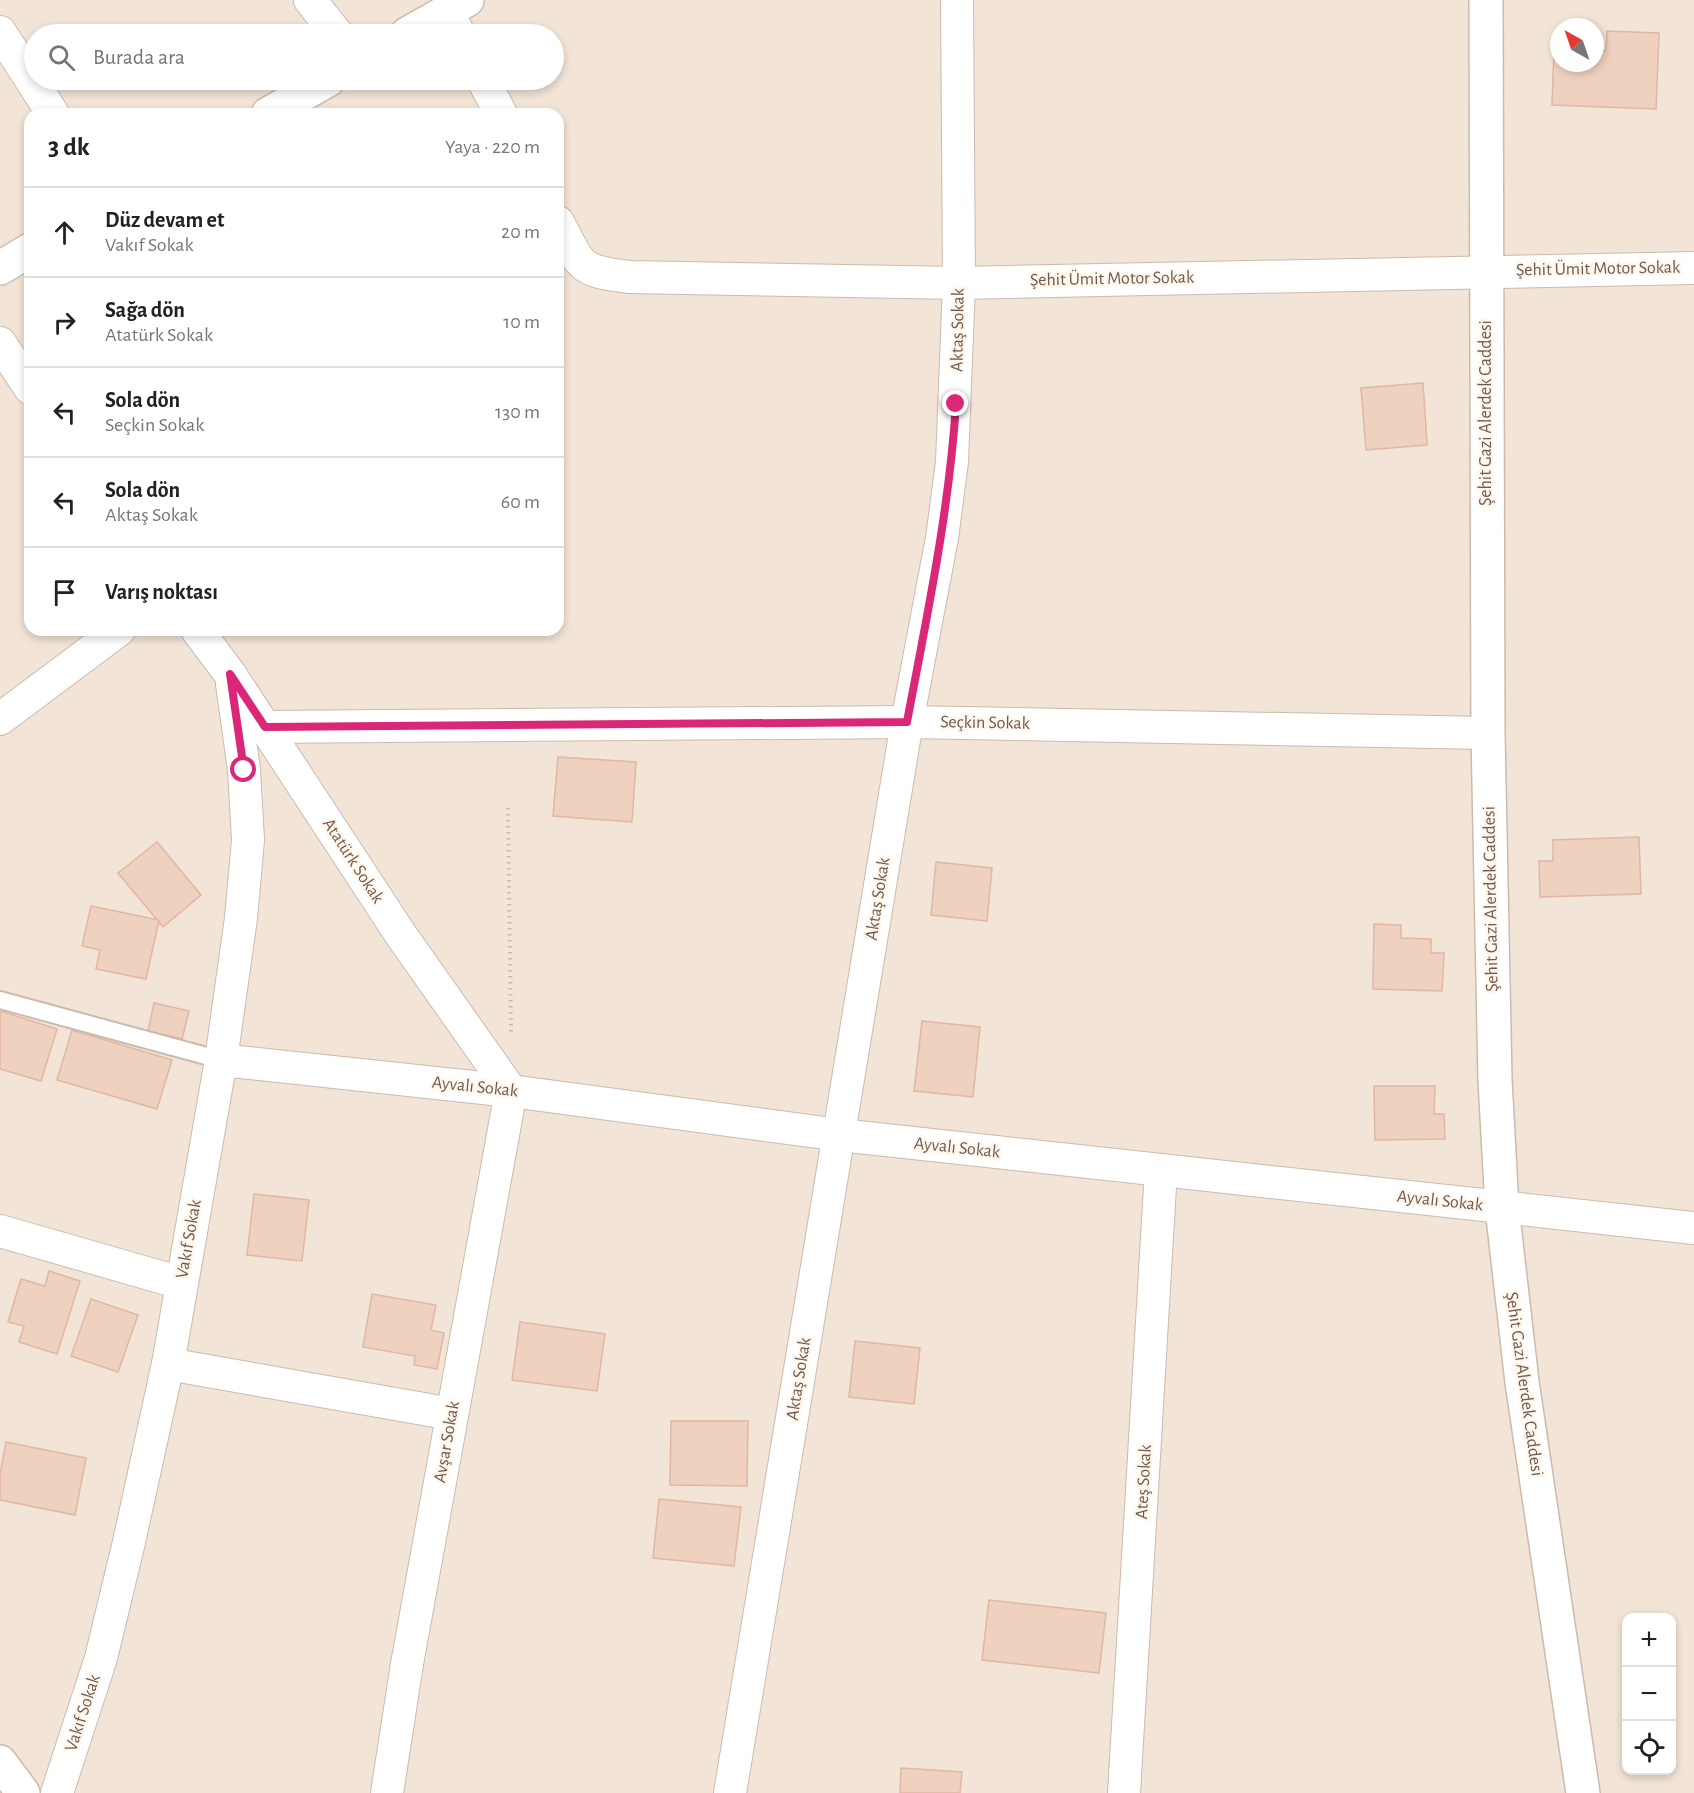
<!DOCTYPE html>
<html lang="tr">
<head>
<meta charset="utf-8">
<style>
	:root { --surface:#fff; --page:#f6f6f6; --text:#222; --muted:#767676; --line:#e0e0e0 }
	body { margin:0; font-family:"Alegreya Sans",sans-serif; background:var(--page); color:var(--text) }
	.controls { position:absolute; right:18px; bottom:18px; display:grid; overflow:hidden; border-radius:12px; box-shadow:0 3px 9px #0003 }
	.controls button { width:54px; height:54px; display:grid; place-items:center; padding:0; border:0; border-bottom:2px solid var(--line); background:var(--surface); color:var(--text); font:30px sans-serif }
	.compass { position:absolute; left:1550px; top:18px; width:54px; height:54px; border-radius:50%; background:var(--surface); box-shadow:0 3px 9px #0003; rotate:320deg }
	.stop { position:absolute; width:18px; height:18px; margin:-14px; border:4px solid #db2777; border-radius:50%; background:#fff }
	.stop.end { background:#db2777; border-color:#fff; box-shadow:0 2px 6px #0008 }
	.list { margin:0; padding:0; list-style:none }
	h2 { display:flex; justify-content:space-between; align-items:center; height:78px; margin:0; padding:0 24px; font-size:26px }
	h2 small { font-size:20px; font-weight:400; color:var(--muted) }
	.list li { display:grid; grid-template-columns:39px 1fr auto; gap:18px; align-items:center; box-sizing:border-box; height:90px; padding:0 24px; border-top:2px solid var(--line) }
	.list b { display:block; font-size:22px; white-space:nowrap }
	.list p { margin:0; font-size:20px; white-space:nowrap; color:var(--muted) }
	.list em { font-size:20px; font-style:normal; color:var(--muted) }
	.icon { flex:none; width:33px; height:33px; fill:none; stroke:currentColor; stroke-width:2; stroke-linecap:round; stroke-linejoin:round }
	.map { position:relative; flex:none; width:1694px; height:1793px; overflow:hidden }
	.search { position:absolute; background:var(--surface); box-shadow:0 3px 9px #0003; left:24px; top:24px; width:540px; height:66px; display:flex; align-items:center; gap:15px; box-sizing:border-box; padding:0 21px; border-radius:33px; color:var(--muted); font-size:22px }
	.panel { position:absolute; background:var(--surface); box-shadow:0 3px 9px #0003; left:24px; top:108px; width:540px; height:528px; border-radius:18px }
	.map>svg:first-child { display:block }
	.residential { fill:#f2e4d6; fill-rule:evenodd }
	.building { fill:#efd1c0; stroke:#e0b7a2; stroke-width:1.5 }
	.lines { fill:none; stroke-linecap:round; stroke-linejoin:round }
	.service-casing { stroke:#ccbaae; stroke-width:20 }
	.minor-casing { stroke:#ccbaae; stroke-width:34 }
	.tertiary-casing { stroke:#ccbaae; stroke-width:36 }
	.secondary-casing { stroke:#d1bcae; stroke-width:36 }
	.path { stroke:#d4b4a3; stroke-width:4; stroke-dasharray:1.5 4.5; stroke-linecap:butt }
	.service { stroke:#fff; stroke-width:16 }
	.minor { stroke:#fff; stroke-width:32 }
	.tertiary { stroke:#fff; stroke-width:33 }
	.secondary { stroke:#fff; stroke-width:33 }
	.route { stroke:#db2777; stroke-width:8 }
	.labels { text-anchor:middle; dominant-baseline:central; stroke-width:5; stroke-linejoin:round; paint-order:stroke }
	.street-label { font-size:18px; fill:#73594d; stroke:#fef7ed }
</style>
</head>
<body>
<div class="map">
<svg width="1694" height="1793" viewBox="0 0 1694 1793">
	<rect width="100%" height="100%" fill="#fbf2e7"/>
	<path class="residential" d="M0,0H1694V1793H0ZM1559,27H1595V63H1559ZM34,34H554V80H34ZM30,114H558V630H30ZM1626,1618H1672V1770H1626Z"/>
	<g class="building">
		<polygon points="1607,31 1659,33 1656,109 1552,105 1554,49 1559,49 1559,63 1595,63 1595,50 1606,51"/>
		<polygon points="1423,383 1427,445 1366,450 1361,388"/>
		<polygon points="558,757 636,762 632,822 553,816"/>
		<polygon points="1639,837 1641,894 1540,897 1539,861 1553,861 1553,840"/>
		<polygon points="157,842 201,895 163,927 118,873"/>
		<polygon points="936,862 992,868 987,921 931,915"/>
		<polygon points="91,906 159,920 146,979 96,969 100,950 82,946"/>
		<polygon points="1374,924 1401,925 1401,938 1431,939 1431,953 1444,953 1442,991 1373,989"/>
		<polygon points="154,1003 189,1011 182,1039 148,1031"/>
		<polygon points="0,1011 57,1029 41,1081 0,1069"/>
		<polygon points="922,1021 980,1027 973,1097 914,1091"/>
		<polygon points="72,1030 172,1060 157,1109 57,1080"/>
		<polygon points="1374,1086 1435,1086 1434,1114 1444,1114 1445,1139 1375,1140"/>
		<polygon points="254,1194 309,1200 302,1261 247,1255"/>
		<polygon points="49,1271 80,1281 57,1354 19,1342 24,1326 8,1322 21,1279 45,1286"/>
		<polygon points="372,1294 436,1305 431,1330 444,1333 437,1369 414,1365 415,1356 363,1347"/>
		<polygon points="91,1299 138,1315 118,1372 71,1356"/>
		<polygon points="520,1322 605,1334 597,1391 512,1380"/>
		<polygon points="855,1341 920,1348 914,1404 849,1397"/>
		<polygon points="671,1421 748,1421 747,1486 670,1485"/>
		<polygon points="6,1442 86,1458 75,1515 0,1500 0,1475"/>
		<polygon points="659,1499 741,1507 734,1566 653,1558"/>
		<polygon points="989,1600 1106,1613 1099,1673 982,1660"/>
		<polygon points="901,1768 962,1772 960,1793 900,1793"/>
	</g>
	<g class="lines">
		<g class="service-casing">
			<polyline id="service" points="0,1000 221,1060"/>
		</g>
		<g class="minor-casing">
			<g id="minor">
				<polyline points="310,0 337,34"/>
				<polyline points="447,12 459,34"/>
				<polyline points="0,32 53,114"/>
				<polyline points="483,80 501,114"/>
				<path d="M558,222C582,267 577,271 630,277L959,283L1694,268"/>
				<polyline points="0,343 30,388"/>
				<polyline points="197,630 230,674 401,935 511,1091 407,1664 387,1793"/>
				<polyline points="0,719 119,630"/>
				<polyline points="265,727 907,722 1488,733"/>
				<polyline points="221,1060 511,1091 840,1135 1694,1228"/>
				<polyline points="0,1231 181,1283"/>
				<polyline points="168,1364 452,1414"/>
				<polyline points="57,1793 101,1658 129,1542 168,1364 221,1060 241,918 248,840 244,770 232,684"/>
				<polyline points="730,1793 907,722 942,538 952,462 959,283 957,0"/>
				<polyline points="1124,1793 1161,1170"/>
			</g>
		</g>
		<g class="tertiary-casing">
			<g id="tertiary">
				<polyline points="1486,0 1488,733 1495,1080 1502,1208 1522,1382 1583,1793"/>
				<polyline points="0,1762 23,1793"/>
			</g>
		</g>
		<g class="secondary-casing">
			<g id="secondary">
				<polyline points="407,34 467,0"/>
				<polyline points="268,114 328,80"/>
				<polyline points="0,268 30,250"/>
			</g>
		</g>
		<polyline class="path" points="508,808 511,1032"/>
		<use href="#service" class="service"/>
		<use href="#minor" class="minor"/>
		<use href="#tertiary" class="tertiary"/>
		<use href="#secondary" class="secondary"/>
	</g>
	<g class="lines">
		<path class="route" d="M244,770L230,674L265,727L907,722C927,616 949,512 956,404"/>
	</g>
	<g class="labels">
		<g class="street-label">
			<text transform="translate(1598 269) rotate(-1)">Şehit Ümit Motor Sokak</text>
			<text transform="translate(1112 279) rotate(-1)">Şehit Ümit Motor Sokak</text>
			<text transform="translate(958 330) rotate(-89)">Aktaş Sokak</text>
			<text transform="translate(1486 413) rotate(-90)">Şehit Gazi Alerdek Caddesi</text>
			<text transform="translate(985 723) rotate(1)">Seçkin Sokak</text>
			<text transform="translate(353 861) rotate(57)">Atatürk Sokak</text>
			<text transform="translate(878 899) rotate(-81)">Aktaş Sokak</text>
			<text transform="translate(1491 899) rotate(-91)">Şehit Gazi Alerdek Caddesi</text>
			<text transform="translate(475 1087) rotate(6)">Ayvalı Sokak</text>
			<text transform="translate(957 1148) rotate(6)">Ayvalı Sokak</text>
			<text transform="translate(1440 1201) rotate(6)">Ayvalı Sokak</text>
			<text transform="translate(189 1239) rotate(-80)">Vakıf Sokak</text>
			<text transform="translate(799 1379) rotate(-81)">Aktaş Sokak</text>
			<text transform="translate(1524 1384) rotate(82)">Şehit Gazi Alerdek Caddesi</text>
			<text transform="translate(447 1442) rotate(-80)">Avşar Sokak</text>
			<text transform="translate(1144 1482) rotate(-87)">Ateş Sokak</text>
			<text transform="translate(83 1713) rotate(-72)">Vakıf Sokak</text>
		</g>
	</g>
</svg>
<div class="controls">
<button>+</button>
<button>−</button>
<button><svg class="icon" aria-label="locate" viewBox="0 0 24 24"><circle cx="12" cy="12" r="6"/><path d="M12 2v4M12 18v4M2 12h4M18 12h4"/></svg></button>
</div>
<svg class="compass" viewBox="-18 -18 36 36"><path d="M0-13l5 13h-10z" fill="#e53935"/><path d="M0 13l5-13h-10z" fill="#767676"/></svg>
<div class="stop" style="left:244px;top:770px"></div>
<div class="stop end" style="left:956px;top:404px"></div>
<div class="search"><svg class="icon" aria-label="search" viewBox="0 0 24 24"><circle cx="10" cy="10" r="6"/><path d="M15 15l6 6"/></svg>Burada ara</div>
<section class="panel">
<h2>3 dk<small>Yaya · 220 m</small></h2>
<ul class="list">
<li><svg class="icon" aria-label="ahead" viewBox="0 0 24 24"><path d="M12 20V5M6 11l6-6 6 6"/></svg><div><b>Düz devam et</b><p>Vakıf Sokak</p></div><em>20 m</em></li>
<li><svg class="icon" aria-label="right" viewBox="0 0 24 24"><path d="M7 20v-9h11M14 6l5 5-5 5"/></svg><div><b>Sağa dön</b><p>Atatürk Sokak</p></div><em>10 m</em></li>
<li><svg class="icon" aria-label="left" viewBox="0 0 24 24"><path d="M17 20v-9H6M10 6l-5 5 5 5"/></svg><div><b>Sola dön</b><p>Seçkin Sokak</p></div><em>130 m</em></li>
<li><svg class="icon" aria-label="left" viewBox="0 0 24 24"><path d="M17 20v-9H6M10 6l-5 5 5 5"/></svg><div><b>Sola dön</b><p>Aktaş Sokak</p></div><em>60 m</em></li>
<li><svg class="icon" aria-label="arrive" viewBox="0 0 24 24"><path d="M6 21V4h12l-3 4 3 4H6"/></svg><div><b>Varış noktası</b></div></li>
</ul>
</section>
</div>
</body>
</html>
